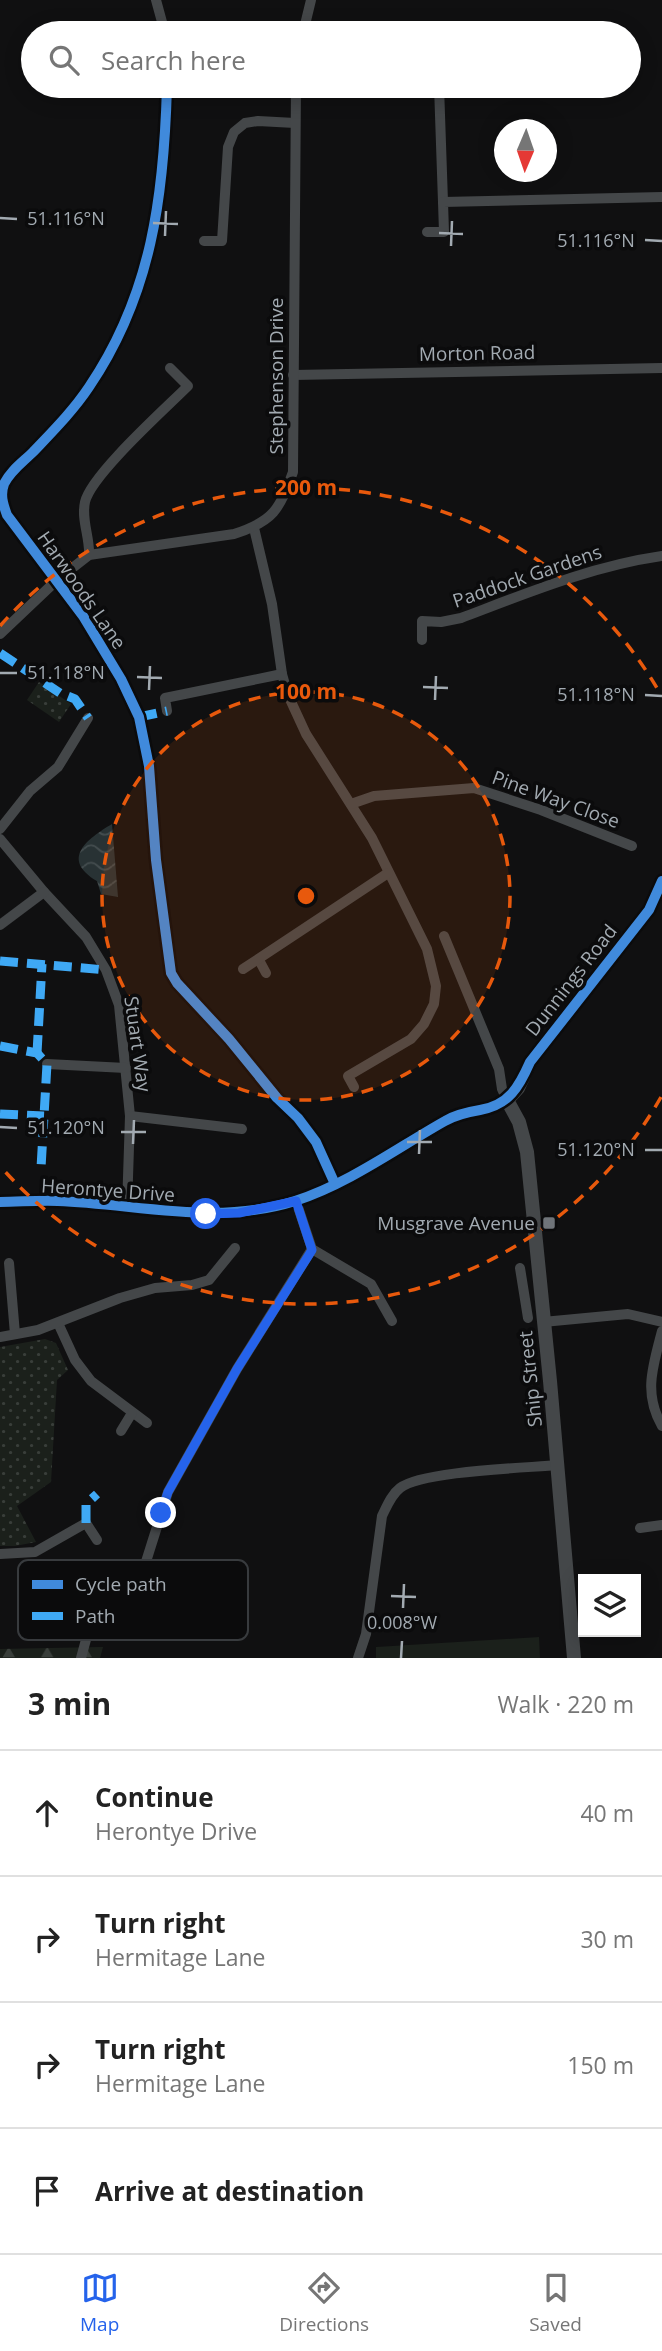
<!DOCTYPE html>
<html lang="en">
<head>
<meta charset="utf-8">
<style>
	:root { --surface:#fff; --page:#f2f2f2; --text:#222; --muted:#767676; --line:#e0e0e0; --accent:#2563eb }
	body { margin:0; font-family:"Open Sans",sans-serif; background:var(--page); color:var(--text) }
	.controls { position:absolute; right:21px; bottom:21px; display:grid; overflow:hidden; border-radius:0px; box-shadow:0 4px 18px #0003 }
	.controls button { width:63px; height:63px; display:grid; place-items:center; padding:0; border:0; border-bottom:2px solid var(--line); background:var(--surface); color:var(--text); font:35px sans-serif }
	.compass { position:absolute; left:494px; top:119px; width:63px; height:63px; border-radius:50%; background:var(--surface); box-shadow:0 4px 18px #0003; rotate:182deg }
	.stop { position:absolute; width:21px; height:21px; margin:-16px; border:5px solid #2563eb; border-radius:50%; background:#fff }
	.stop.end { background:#2563eb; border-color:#fff; box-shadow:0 2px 7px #0008 }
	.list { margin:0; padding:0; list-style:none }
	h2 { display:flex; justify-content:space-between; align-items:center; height:91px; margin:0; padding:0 28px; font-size:30px }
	h2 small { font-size:23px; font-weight:400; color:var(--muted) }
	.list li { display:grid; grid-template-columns:46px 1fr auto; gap:21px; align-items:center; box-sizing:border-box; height:126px; padding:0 28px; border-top:2px solid var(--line) }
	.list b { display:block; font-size:26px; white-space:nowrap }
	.list p { margin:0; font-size:23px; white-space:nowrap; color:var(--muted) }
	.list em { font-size:23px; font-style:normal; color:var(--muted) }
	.icon { flex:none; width:38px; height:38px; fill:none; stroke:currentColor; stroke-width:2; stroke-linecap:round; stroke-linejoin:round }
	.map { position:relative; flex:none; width:662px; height:1658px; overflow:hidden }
	.search { position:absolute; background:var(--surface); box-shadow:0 4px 18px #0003; left:21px; right:21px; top:21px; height:77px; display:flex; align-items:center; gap:18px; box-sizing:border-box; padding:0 24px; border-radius:38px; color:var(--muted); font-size:26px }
	.sheet { height:595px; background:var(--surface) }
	nav { display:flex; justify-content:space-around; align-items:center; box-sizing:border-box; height:98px; border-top:2px solid var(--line); background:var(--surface); font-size:19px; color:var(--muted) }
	nav a { display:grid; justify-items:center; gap:4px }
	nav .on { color:var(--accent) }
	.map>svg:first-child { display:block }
	.grass { fill:url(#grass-dots) }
	.forest { fill:url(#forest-firs) }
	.park { fill:#1b201b }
	.water { fill:url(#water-waves) }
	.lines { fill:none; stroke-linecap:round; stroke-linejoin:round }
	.minor { stroke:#444749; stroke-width:10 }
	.tertiary { stroke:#444749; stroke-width:14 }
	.quiet { stroke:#3fa9f5; stroke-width:9; stroke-dasharray:18 9; stroke-linecap:butt }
	.cycleway-casing { stroke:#0b0b0c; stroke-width:15 }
	.cycleway { stroke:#408adc; stroke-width:10 }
	.route { stroke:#2563eb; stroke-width:9 }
	.ticks { fill:none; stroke:#a2aab1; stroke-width:2.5 }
	.ring { fill:none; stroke:#e8590c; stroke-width:3.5; stroke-dasharray:12 9 }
	.poi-dot { fill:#6f7479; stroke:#0b0b0c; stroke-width:2.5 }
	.labels { text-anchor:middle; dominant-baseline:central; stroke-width:7; stroke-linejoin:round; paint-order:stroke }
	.street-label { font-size:19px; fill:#a2aab1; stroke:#0b0b0c }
	.poi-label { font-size:19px; fill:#a2aab1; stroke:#0b0b0c; text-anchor:end }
	.key { fill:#0b0b0c; stroke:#383b3e; stroke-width:2 }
	.key-label { font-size:19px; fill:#a2aab1 }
	.ticks-label { font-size:18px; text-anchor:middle; fill:#a2aab1; stroke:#0b0b0c; stroke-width:7; stroke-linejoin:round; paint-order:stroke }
	.centre { fill:#e8590c; stroke:#0b0b0c; stroke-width:3.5 }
	.ring-label { font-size:21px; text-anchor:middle; font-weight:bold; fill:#e8590c; stroke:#0b0b0c; stroke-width:7; stroke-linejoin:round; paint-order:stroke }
</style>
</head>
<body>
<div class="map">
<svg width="662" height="1658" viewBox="0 0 662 1658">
	<defs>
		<pattern id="grass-dots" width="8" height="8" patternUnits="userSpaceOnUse" patternTransform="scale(1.75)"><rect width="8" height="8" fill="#1b201b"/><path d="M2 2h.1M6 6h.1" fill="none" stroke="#393e3a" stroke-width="1.8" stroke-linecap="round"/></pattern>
		<pattern id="forest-firs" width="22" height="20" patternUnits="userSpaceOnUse" patternTransform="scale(1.75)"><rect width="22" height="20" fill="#1b201b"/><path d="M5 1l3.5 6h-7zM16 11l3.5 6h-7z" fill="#393e3a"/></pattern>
		<pattern id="water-waves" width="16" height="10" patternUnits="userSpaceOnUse" patternTransform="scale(1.75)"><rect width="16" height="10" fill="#283234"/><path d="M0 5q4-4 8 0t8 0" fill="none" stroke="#444d4f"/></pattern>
	</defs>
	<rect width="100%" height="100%" fill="#101011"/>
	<g class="grass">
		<polygon points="39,682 71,704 59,722 27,700"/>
		<polygon points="45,1339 56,1343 68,1370 57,1380 51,1482 17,1506 36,1542 15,1546 0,1546 0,1347"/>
	</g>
	<polygon class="forest" points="103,1647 100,1658 0,1658 0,1649"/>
	<polygon class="park" points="539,1637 540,1658 376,1658 376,1647"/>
	<path class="water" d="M112,824L118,897L101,894L97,881C60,859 87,839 112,824Z"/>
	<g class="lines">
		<g class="minor">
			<polyline points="156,0 165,33"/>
			<polyline points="303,33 311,0"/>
			<path d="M167,86C164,195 152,294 89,387C73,411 52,432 33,452C23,462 10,471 4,484C0,495 3,504 7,515L83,616L121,679L139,717L149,766L156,860L171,973L177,983L229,1039L277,1098L298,1118L316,1142L335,1184"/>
			<polyline points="439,86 443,202"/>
			<polyline points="427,232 444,232 443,202 662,197"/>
			<polyline points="204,241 222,241 228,147 234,132 245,123 258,121 295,123"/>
			<polyline points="293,375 662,368"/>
			<polyline points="254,528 272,604 282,674 288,695 306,734 372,838 427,949 436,986 434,1004 424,1024 411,1039 348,1076 354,1087"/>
			<path d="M89,555C90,537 81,520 85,502C91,475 165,409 188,386L170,368"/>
			<path d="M0,634L57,580L89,555L234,534C274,521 279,510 293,472L296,86"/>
			<path d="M422,640V621L441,622L461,618C527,593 592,566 662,556"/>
			<polyline points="167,711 165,698 282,674"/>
			<polyline points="351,804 374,796 474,788 541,810 632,846"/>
			<polyline points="0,829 30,791 58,767 88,718"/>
			<polyline points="0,839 44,892 86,937 106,970 119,1005 130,1116 127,1208"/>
			<polyline points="0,925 44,892"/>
			<polyline points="259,960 266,973"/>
			<polyline points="243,969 388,873"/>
			<polyline points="47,1064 126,1068"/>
			<polyline points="130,1116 242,1129"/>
			<polyline points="296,1201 312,1249"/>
			<polyline points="0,1202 59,1201 206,1214 239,1213 296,1201 335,1184 451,1117 494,1108 507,1100 502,1089 499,1069 444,936"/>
			<polyline points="312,1249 371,1284 392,1321"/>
			<polyline points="9,1263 15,1334"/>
			<polyline points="520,1268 528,1318"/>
			<polyline points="543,1322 628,1314 662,1322"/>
			<polyline points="58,1323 75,1360 91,1381 147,1423"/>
			<path d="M662,1331C653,1366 643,1393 662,1426"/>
			<polyline points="0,1337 38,1330 120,1298 155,1288 192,1285 209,1280 235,1248"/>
			<polyline points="121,1431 132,1413"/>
			<polyline points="640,1528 662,1525"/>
			<polyline points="0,1554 35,1552 86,1523 97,1540"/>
			<polyline points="81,1658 87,1636 134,1590 144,1568 168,1492 237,1369 312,1249"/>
			<path d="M358,1658L366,1634L382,1516C387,1506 391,1495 400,1488C421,1471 526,1468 558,1465"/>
		</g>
		<polyline class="tertiary" points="574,1658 550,1381 527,1152 519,1122 507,1100 518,1088 530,1062 649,910 662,881"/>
		<g class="quiet">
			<polyline points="0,653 60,693 75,699 88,718"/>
			<polyline points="139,717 167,711"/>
			<polyline points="0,961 106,970"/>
			<polyline points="0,1046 37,1053 47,1064 41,1168"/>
			<polyline points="37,1053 42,964"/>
			<polyline points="0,1114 44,1116"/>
			<polyline points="86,1523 86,1504 97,1494"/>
			<polyline points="66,1609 78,1631 87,1636"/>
		</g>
		<g class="cycleway-casing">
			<g id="cycleway">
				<path d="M167,86C164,195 152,294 89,387C73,411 52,432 33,452C23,462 10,471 4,484C0,495 3,504 7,515L83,616L121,679L139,717L149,766L156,860L171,973L177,983L229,1039L277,1098L298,1118L316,1142L335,1184"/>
				<path d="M0,1202C19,1202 39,1200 58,1201C138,1204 216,1226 295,1201C348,1184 397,1148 445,1121C455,1115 468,1112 480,1110C509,1105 519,1087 530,1062L649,910L662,881"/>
			</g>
		</g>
		<use href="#cycleway" class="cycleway"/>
	</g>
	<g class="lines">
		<polyline class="route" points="161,1513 168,1492 237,1369 312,1250 296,1201 239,1213 206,1214"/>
	</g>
	<path class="ticks" d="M0,218L17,219M153,223L178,224M439,233L463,234M165,236L166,211M645,240L662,241M451,246L452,221M0,673H17M137,677L162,678M423,687L448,688M149,690L150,666M645,695L662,696M435,700L436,676M0,1127L17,1128M121,1132H146M407,1142H432M133,1144L134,1120M645,1150H662M419,1154L420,1130M391,1596L416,1597M403,1608L404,1584M401,1658L402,1641"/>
	<circle cx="306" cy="896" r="204" fill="#e8590c" fill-opacity=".12"/>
	<g class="ring">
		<circle cx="306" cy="896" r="204"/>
		<path d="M661 1097A408 408 0 0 1 0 1166M0 626A408 408 0 0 1 661 695"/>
	</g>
	<rect class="poi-dot" x="542" y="1216" width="14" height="14" rx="3.5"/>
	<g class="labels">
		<g class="street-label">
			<text transform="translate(477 353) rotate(-1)">Morton Road</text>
			<text transform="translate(276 376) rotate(-90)">Stephenson Drive</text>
			<text transform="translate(527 576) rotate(-19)">Paddock Gardens</text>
			<text transform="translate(82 590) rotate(55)">Harwoods Lane</text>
			<text transform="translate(556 799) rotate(20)">Pine Way Close</text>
			<text transform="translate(571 980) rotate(-52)">Dunnings Road</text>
			<text transform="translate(138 1044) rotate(82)">Stuart Way</text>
			<text transform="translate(108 1190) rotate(4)">Herontye Drive</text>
			<text transform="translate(530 1379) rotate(-96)">Ship Street</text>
		</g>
		<g class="poi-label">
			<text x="535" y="1223">Musgrave Avenue</text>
		</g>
	</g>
	<rect x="18" y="1560" width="230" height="80" rx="10" class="key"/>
	<rect x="32" y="1580" width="31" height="9" fill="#408adc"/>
	<rect x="32" y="1612" width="31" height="8" fill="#3fa9f5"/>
	<g class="key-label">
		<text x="75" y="1591">Cycle path</text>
		<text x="75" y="1623">Path</text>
	</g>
	<g class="ticks-label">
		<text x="66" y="225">51.116°N</text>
		<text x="596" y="247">51.116°N</text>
		<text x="66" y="679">51.118°N</text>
		<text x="596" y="701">51.118°N</text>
		<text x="66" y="1134">51.120°N</text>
		<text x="596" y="1156">51.120°N</text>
		<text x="402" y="1629">0.008°W</text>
	</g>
	<circle cx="306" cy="896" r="10" class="centre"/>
	<g class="ring-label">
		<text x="306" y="495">200 m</text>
		<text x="306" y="699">100 m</text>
	</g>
</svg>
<div class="controls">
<button><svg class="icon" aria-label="layers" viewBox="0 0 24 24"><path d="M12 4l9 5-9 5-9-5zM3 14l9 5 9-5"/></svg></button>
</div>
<svg class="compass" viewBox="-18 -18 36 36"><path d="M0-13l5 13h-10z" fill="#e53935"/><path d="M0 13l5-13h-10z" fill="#767676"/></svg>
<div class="stop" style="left:206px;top:1214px"></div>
<div class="stop end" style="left:161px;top:1513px"></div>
<div class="search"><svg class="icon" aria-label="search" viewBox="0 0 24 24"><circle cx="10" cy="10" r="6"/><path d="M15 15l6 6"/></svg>Search here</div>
</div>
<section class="sheet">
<h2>3 min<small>Walk · 220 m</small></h2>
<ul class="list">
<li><svg class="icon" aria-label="ahead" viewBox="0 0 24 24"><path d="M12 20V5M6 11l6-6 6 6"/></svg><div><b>Continue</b><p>Herontye Drive</p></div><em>40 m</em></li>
<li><svg class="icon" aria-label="right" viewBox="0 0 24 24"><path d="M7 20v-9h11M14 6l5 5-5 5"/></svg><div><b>Turn right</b><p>Hermitage Lane</p></div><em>30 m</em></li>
<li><svg class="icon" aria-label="right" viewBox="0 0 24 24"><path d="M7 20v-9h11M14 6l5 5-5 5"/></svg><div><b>Turn right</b><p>Hermitage Lane</p></div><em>150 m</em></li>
<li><svg class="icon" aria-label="arrive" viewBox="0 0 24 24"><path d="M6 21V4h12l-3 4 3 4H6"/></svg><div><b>Arrive at destination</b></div></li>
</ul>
</section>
<nav>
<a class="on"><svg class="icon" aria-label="map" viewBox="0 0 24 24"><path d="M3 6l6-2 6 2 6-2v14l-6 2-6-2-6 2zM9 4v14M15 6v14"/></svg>Map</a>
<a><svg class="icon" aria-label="directions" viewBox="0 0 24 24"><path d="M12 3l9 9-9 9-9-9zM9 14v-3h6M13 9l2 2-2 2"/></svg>Directions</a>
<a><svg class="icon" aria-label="saved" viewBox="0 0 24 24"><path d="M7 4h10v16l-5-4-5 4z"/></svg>Saved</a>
</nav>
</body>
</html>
